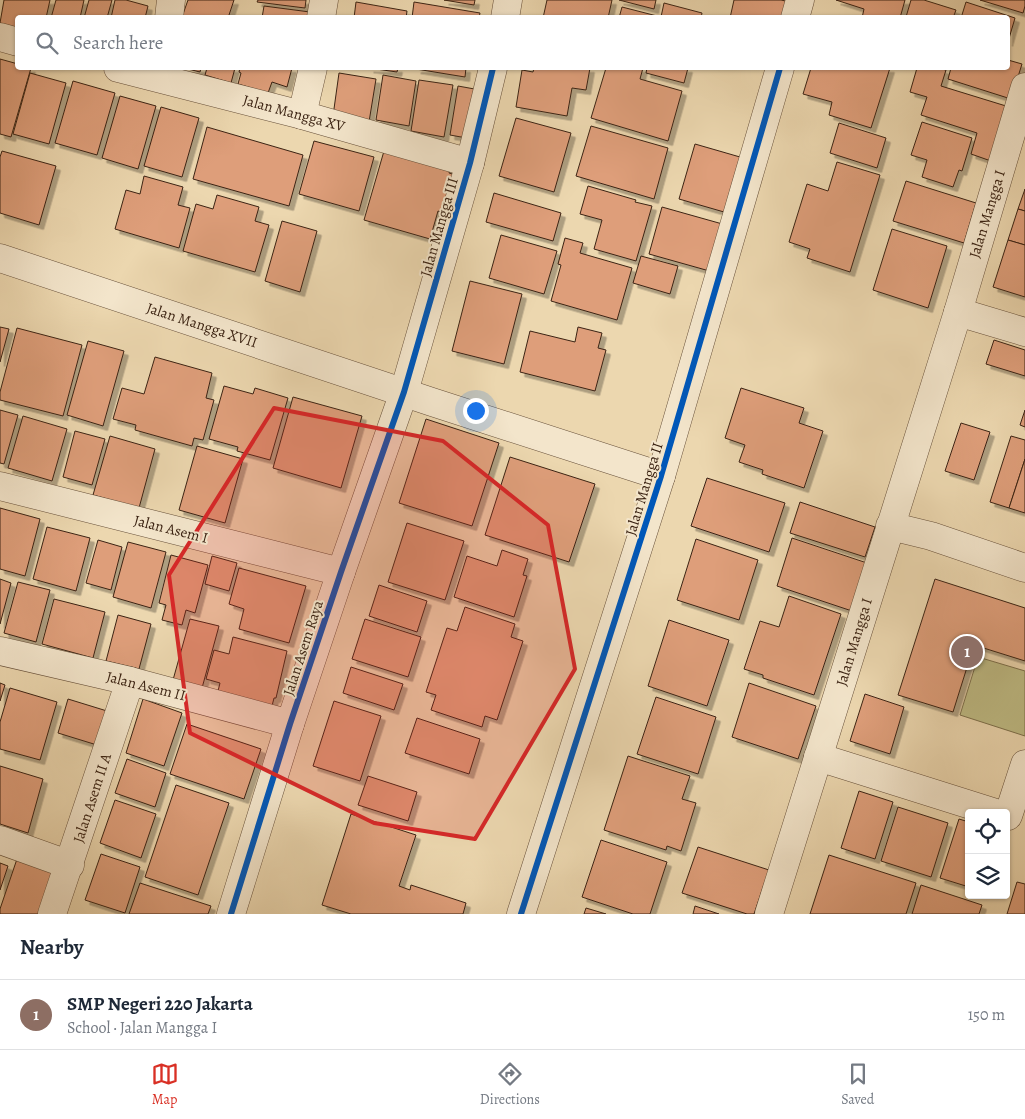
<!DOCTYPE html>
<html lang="en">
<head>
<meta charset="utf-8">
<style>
	:root { --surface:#fff; --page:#f2f2f3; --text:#1f2937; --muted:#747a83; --line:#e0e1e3; --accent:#d93025 }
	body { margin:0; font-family:Alegreya,serif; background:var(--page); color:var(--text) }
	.controls { position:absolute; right:15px; bottom:15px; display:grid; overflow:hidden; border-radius:5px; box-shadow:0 1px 4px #0004 }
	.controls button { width:45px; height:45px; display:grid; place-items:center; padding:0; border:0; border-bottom:1px solid var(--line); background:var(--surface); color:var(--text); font:25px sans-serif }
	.you { position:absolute; left:475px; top:410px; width:18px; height:18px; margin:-12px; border:4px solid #fff; border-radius:50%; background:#1a73e8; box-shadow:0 0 0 8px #1a73e833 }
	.badge { display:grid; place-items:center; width:32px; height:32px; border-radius:50%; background:var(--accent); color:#fff; font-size:16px; font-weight:700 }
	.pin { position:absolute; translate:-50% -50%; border:2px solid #fff; box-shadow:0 1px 5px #0006 }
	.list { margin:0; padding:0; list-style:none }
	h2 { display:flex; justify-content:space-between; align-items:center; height:65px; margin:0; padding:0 20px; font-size:21px }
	h2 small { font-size:16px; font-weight:400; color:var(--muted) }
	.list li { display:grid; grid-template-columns:32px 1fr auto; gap:15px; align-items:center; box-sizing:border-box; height:70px; padding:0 20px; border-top:1px solid var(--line) }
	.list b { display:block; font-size:19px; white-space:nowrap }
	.list p { margin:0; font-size:16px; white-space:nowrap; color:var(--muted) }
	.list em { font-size:16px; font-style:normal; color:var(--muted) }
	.icon { flex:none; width:28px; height:28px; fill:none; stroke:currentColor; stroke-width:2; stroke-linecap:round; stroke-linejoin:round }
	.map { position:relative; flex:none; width:1025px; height:914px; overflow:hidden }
	.search { position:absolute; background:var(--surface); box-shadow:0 1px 4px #0004; left:15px; right:15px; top:15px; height:55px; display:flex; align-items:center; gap:12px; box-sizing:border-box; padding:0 18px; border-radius:5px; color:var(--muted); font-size:19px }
	.sheet { height:135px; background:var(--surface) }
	nav { display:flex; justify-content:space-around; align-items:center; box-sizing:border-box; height:70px; border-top:1px solid var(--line); background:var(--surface); font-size:14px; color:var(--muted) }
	nav a { display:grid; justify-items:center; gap:2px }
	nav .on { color:var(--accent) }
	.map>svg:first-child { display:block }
	.green { fill:#bfbc85; stroke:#7d704c }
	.building { fill:#de9e7a; stroke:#3b2313; filter:url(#shadow) }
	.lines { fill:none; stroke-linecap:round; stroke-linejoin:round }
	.minor-casing { stroke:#67503a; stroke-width:29 }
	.minor { stroke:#f3e5cb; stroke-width:28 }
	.cycleway-casing { stroke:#f3e5cb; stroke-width:9 }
	.cycleway { stroke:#0057b8; stroke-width:6 }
	.marked { fill:#d62828; fill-opacity:0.2; stroke:#d62828; stroke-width:4; stroke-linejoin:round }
	.labels { text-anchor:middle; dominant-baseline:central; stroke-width:4; stroke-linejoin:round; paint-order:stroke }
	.street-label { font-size:15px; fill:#3b2313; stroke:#f3e5cb }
</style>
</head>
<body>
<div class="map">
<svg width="1025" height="914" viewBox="0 0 1025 914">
	<defs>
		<filter id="shadow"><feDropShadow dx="4.5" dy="4.5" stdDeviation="0" flood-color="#0004"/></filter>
	</defs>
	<rect width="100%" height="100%" fill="#ecd7af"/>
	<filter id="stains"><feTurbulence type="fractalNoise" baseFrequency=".004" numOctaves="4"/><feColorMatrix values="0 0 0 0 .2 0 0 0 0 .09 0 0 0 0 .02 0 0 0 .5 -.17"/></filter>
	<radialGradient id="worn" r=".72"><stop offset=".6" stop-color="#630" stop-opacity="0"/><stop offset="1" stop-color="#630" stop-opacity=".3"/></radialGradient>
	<polygon class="green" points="978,657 1025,671 1025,736 960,715"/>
	<g class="building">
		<polygon points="4,0 50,0 46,18 18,18 18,28 0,23"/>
		<polygon points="56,0 84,0 80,18 51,18"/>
		<polygon points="89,0 112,0 107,18 84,18"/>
		<polygon points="115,0 126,0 148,6 145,18 111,18"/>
		<polygon points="188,0 234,0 228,18 182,17"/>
		<polygon points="258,0 306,0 305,8 257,2"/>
		<polygon points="444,0 475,0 474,5"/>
		<polygon points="547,0 612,0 608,18 543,18"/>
		<polygon points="619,0 656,0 654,9"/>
		<polygon points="734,0 781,0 790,2 787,18 730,18"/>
		<polygon points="836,0 905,0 900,18 862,18 864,9"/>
		<polygon points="911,0 924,0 956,10 953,18 908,18 906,17"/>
		<polygon points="980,0 1025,0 1025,6 1023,13"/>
		<polygon points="356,2 407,11 406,18 354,18"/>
		<polygon points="414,2 480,13 479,18 412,18"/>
		<polygon points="966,2 1015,18 1008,42 1008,18 961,18"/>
		<polygon points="664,3 702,13 701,18 619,18 622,7 661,17"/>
		<polygon points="264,6 310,12 309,18 262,18"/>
		<polygon points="0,59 18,64 18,68 31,68 11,137 0,134"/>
		<polygon points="1008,60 1022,64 1011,99 948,79 951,68 1008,68"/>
		<polygon points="184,68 201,68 200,72"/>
		<polygon points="207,68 235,68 231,83 205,75"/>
		<polygon points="240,68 292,68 287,87 272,82 268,93 238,84 241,73 239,72"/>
		<polygon points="369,68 398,68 397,72"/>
		<polygon points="417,68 466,68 465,77 416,69"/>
		<polygon points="534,68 590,68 586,90 572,88 567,116 516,107 522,70 533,72"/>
		<polygon points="606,68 643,68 640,79 682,91 668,141 591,118"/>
		<polygon points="647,68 688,68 684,83 646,73"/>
		<polygon points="811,68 890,68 871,128 829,115 832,102 803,94"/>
		<polygon points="917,68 937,68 946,70 941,86 1006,106 991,161 971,154 977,133 921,115 927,97 910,92"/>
		<polygon points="30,73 66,83 49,144 13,134"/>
		<polygon points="339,73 376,79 369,122 333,116"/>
		<polygon points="383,75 416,81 409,126 376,120"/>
		<polygon points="419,80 453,85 444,137 411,131"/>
		<polygon points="73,81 115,93 97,155 55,143"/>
		<polygon points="458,86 480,90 472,139 450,135"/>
		<polygon points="120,96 156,106 138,169 102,158"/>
		<polygon points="161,107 199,118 182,177 144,166"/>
		<polygon points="516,118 571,133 554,192 499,176"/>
		<polygon points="922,122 972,138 962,171 959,170 953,187 922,177 927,160 911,155"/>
		<polygon points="839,123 886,138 877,168 830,153"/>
		<polygon points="591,126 668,148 654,199 576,176"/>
		<polygon points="207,127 303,155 289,206 193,179"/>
		<polygon points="314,141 374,157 359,211 299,194"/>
		<polygon points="695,144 740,157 724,212 679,199"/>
		<polygon points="2,151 56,166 39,225 0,213 0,157"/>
		<polygon points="384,151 450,169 449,173 459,176 449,215 438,211 430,239 364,220"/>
		<polygon points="837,162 880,175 850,272 807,258 810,249 789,242 807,184 828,191"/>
		<polygon points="144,176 183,187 178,205 190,208 179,248 115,229 126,190 140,194"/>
		<polygon points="906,181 976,203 964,243 893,221"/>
		<polygon points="588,186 636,200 635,202 652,206 636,261 594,249 602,220 580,214"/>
		<polygon points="1025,189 1025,211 1018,209"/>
		<polygon points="494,193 561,213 553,241 486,222"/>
		<polygon points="217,195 259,207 255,221 269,225 255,272 183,251 196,204 213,209"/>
		<polygon points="662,207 726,225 713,272 649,254"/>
		<polygon points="1018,209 1025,211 1025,245 1008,240"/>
		<polygon points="282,221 317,231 300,292 265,281"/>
		<polygon points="892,229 947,246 928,308 873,290"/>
		<polygon points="501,235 557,251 544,294 489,278"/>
		<polygon points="565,238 583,243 580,253 632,268 617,320 551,301 561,265 558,264"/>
		<polygon points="1008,240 1025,245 1025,297 993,287"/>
		<polygon points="641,256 678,266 670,294 633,283"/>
		<polygon points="470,281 522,294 504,364 452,351"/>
		<polygon points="0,327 9,329 0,362"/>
		<polygon points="578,327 602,333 598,348 606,350 595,391 520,372 530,331 575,342"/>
		<polygon points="17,328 82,345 63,416 0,400 0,392"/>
		<polygon points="994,340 1025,350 1025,376 986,364"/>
		<polygon points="88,341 124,351 103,426 67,415"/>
		<polygon points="155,357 212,373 206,398 214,400 203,440 194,438 192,446 135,430 136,425 113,419 122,388 144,394"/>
		<polygon points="224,386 253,394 255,388 288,398 270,460 237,451 238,447 209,439"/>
		<polygon points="741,388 804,408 799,423 823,431 804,488 762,474 763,470 739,462 745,445 725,438"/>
		<polygon points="293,397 362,416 341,488 273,468"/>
		<polygon points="0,410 18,415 4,464 0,463"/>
		<polygon points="1025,410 1025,427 1020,425"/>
		<polygon points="23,416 67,429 52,481 8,468"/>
		<polygon points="426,419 499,443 472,526 399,503"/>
		<polygon points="961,423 990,432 974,480 945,471"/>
		<polygon points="75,431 105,439 92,485 63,477"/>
		<polygon points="110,436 155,449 139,508 93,495"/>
		<polygon points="1011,436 1025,440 1025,459 1009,508 990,502"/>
		<polygon points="197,446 243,459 225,523 179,510"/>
		<polygon points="510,457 595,484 569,562 485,535"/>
		<polygon points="1025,459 1025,513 1009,508"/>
		<polygon points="707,478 785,503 769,552 691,526"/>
		<polygon points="800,502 875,527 865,557 790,533"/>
		<polygon points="0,508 40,519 25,576 0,569"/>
		<polygon points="407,523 464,541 445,600 388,582"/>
		<polygon points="47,527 90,538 76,591 33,579"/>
		<polygon points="792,538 867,563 852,611 777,586"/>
		<polygon points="696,539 758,560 739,620 677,600"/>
		<polygon points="98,540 122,547 111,590 86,583"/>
		<polygon points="128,542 166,552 151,608 113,597"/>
		<polygon points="502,550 528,559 523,575 527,576 514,617 454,597 467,556 497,566"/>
		<polygon points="171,555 208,565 195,613 186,610 182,625 162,620 166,605 159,603"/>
		<polygon points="212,556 237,563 229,591 205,584"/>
		<polygon points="239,568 306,586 289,643 239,629 244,609 229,604"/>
		<polygon points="0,579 11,583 0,624"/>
		<polygon points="935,579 1025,608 1025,661 974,645 953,712 898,695"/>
		<polygon points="18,582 50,590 36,642 4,633"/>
		<polygon points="379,585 427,601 417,632 369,616"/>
		<polygon points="789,596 841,614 814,695 763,678 763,675 744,669 760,621 779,627"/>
		<polygon points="54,599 105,612 93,658 42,644"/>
		<polygon points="465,607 515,624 511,637 523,641 497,720 485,716 482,727 431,710 436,695 426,692 447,628 457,631"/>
		<polygon points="118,615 151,624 139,669 106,661"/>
		<polygon points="190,619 219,626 202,688 173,680"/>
		<polygon points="365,619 421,637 408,677 352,659"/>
		<polygon points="669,620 729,640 707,706 648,686"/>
		<polygon points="233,637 287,651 276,698 274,698 272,706 218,691 220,683 206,679 214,650 229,654"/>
		<polygon points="351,667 403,684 394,710 343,693"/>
		<polygon points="0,683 5,685 0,701"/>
		<polygon points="749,683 816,706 798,759 732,737"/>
		<polygon points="10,688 57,702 40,760 0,749 0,722"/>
		<polygon points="865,694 904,707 890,754 850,741"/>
		<polygon points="656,697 716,717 698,774 637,754"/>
		<polygon points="68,699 107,711 97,745 58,733"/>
		<polygon points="143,699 182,713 164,766 126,753"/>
		<polygon points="334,701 381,716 360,781 313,766"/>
		<polygon points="417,718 480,739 469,774 405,753"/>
		<polygon points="187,724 261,749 244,799 170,774"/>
		<polygon points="628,756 690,776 682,799 696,803 681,851 667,846 666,850 604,830"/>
		<polygon points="127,759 166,773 155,807 115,793"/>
		<polygon points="0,766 43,779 28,833 0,824"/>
		<polygon points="368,776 417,792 408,821 358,805"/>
		<polygon points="176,785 229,803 198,895 145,877"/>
		<polygon points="859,791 893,802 875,859 841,848"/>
		<polygon points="115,800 156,814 141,858 100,843"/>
		<polygon points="898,807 948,823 931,877 881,861"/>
		<polygon points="351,814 416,835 399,886 410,890 411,885 466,903 463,914 351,914 322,905"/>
		<polygon points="959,819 969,822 969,887 940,878"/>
		<polygon points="601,840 667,862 650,914 633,914 582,897"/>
		<polygon points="698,847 769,870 754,914 747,914 682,893"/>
		<polygon points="101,854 140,867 125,913 85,900"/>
		<polygon points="829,855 916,883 906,914 810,914"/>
		<polygon points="18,856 57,869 42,914 0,914 0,909"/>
		<polygon points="0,863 8,866 0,890"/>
		<polygon points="1017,882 1025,884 1025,914 1007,914"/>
		<polygon points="140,883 211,906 208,914 129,914"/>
		<polygon points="921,885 982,905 979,914 912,914"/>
		<polygon points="695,906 719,914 693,914"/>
		<polygon points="586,908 606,914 584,914"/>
	</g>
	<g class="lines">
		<g class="minor-casing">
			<g id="minor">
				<polyline points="169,18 171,0"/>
				<polyline points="321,18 324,0"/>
				<polyline points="505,18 508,0"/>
				<polyline points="795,18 800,0"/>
				<polyline points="0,37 18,42"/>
				<polyline points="118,68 302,115 470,163"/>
				<polyline points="302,115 313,68"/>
				<polyline points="0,258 432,402 661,476"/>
				<polyline points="958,312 1025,332"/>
				<polyline points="0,486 341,572"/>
				<polyline points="890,526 931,536 1025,568"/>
				<polyline points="0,651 130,681 290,724"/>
				<polyline points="818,757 996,813"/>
				<polyline points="1008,816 1025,764"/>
				<polyline points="0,840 70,865"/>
				<polyline points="52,914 130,681"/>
				<polyline points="231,914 290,724 341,572 404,392 470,163 493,68"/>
				<polyline points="521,914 661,476 780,68"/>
				<polyline points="769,914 958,312 1025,87"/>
			</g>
		</g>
		<use href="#minor" class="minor"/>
		<g class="cycleway-casing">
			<g id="cycleway">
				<polyline points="231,914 290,724 341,572 404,392 470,163 493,68"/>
				<polyline points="521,914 661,476 780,68"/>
			</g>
		</g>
		<use href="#cycleway" class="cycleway"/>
	</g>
	<path class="marked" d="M274,408L443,441L548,525L575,669L475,839L374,823L190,733L169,575Z"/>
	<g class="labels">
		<g class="street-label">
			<text transform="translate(294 113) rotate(15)">Jalan Mangga XV</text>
			<text transform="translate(987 214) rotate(-73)">Jalan Mangga I</text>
			<text transform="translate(439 227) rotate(-74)">Jalan Mangga III</text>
			<text transform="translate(202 325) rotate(18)">Jalan Mangga XVII</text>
			<text transform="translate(644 489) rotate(-73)">Jalan Mangga II</text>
			<text transform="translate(171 529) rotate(14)">Jalan Asem I</text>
			<text transform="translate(854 642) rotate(-73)">Jalan Mangga I</text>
			<text transform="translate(303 648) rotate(-72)">Jalan Asem Raya</text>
			<text transform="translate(146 686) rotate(14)">Jalan Asem II</text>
			<text transform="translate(92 798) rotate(-72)">Jalan Asem II A</text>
		</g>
	</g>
	<rect width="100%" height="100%" filter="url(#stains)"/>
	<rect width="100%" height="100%" fill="url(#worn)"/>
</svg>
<div class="controls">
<button><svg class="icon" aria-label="locate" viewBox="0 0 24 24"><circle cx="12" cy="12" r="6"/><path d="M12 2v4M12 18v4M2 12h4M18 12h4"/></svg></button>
<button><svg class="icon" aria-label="layers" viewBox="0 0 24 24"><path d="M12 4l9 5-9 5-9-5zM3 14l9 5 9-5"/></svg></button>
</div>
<div class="you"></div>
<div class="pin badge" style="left:967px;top:652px;background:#8d6e63">1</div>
<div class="search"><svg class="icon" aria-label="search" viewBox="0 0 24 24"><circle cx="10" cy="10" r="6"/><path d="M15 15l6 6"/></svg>Search here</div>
</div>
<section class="sheet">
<h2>Nearby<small></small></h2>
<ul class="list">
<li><span class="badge" style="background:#8d6e63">1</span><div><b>SMP Negeri 220 Jakarta</b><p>School · Jalan Mangga I</p></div><em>150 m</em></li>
</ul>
</section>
<nav>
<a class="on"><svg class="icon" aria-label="map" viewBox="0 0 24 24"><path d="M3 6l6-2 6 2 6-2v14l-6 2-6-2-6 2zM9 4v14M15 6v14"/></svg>Map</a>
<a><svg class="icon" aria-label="directions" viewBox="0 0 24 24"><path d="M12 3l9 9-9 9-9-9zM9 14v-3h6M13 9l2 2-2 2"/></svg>Directions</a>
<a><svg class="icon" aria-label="saved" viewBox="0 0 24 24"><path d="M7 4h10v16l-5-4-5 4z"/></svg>Saved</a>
</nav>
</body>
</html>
